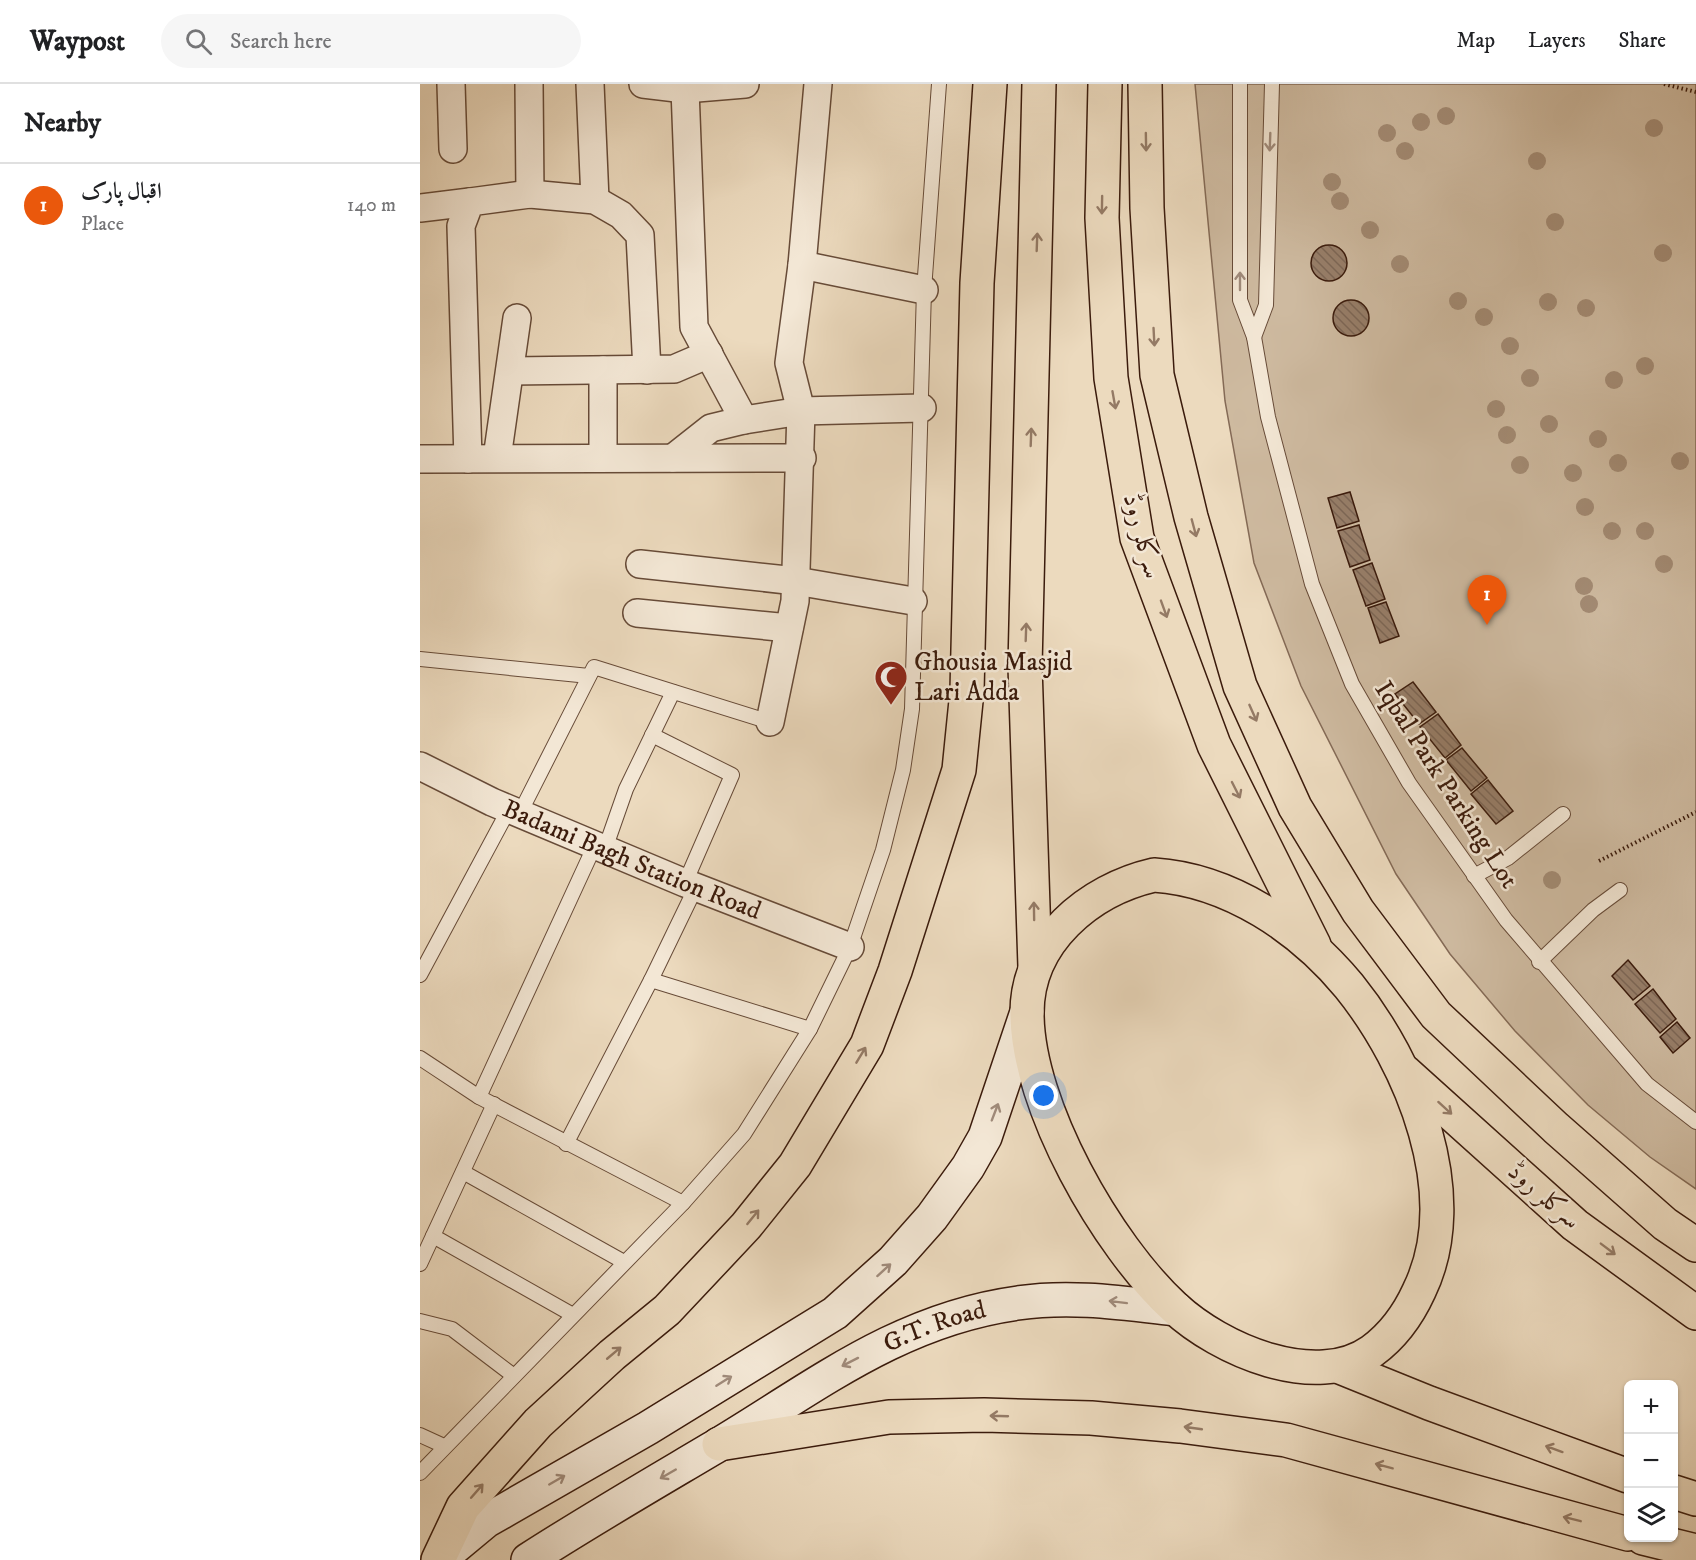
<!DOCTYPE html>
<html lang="en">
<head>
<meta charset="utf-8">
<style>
	:root { --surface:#fff; --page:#f6f6f6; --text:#202124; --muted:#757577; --line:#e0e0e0; --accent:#ea580c }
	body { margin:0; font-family:"IM FELL DW Pica",Amiri,serif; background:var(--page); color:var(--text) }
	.controls { position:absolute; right:18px; bottom:18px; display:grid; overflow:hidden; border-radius:9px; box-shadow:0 2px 4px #0004 }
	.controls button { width:54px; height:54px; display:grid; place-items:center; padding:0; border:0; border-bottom:2px solid var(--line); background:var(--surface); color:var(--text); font:30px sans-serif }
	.you { position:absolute; left:624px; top:1012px; width:21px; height:21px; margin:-15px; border:4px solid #fff; border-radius:50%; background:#1a73e8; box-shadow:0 0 0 9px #1a73e833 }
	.badge { display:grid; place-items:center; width:39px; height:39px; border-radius:50%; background:var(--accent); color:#fff; font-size:20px; font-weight:700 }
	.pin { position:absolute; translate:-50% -50px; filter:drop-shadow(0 2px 3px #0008) }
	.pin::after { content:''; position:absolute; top:32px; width:21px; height:18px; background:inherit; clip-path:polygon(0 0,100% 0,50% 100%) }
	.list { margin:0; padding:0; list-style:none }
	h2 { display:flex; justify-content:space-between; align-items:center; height:78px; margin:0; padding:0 24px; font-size:26px }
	h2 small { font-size:20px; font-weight:400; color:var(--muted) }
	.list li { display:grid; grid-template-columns:39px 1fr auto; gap:18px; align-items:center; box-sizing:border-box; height:84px; padding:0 24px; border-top:2px solid var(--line) }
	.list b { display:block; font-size:22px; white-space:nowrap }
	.list p { margin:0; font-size:20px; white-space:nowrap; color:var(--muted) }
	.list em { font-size:20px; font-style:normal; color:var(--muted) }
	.icon { flex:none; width:33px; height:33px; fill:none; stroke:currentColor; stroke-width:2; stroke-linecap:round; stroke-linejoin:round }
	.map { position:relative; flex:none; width:1276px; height:1476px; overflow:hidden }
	header { display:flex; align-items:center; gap:36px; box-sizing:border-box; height:84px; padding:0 30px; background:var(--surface); border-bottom:2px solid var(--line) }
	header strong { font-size:28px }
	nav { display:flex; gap:33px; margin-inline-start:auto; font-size:21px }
	.search { width:420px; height:54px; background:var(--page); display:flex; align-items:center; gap:15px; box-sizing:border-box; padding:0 21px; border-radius:33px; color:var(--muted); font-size:22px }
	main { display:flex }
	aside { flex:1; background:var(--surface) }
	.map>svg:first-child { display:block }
	.park { fill:#cebaa0; stroke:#846a56; stroke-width:1.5 }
	.building { fill:url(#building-back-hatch); stroke:#3b1b0c; stroke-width:1.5 }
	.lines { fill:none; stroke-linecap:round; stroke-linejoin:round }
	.service-casing { stroke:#674b38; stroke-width:16 }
	.minor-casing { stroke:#674b38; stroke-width:30 }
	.secondary-casing { stroke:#3b1b0c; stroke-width:36 }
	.primary-casing { stroke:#3b1b0c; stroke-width:36 }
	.path { stroke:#3b1b0c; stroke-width:4; stroke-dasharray:1.5 3; stroke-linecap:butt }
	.service { stroke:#f3e7d5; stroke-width:14 }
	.minor { stroke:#f3e7d5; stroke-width:27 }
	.secondary { stroke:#f3e7d5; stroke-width:33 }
	.primary { stroke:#ecdabe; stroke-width:33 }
	.tree { fill:#a38b74 }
	.oneway { stroke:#947a65 }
	.oneway2 { stroke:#a08b7b }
	.labels { text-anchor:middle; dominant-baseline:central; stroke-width:5; stroke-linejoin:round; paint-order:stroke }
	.street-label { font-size:26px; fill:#3b1b0c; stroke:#f3e7d5 }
	.poi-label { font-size:26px; fill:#3b1b0c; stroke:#f3e7d5; text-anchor:start }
</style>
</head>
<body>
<header>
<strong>Waypost</strong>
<div class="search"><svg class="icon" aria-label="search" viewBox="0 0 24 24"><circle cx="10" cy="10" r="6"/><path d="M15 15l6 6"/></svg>Search here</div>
<nav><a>Map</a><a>Layers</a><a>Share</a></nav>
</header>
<main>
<aside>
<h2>Nearby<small></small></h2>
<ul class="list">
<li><span class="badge">1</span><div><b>اقبال پارک</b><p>Place</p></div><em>140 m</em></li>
</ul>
</aside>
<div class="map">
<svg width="1276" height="1476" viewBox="0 0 1276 1476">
	<defs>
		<pattern id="building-back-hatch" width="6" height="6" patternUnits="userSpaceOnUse" patternTransform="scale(1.5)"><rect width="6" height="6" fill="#977e69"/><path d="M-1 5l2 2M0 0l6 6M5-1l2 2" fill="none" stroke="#7c6655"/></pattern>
	</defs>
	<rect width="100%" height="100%" fill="#ecdabe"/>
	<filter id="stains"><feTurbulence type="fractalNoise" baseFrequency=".00333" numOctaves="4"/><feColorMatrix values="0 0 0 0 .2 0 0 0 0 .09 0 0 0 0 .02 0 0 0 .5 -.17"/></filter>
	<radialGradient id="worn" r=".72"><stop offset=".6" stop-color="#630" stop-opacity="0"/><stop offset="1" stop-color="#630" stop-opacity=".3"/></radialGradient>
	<polygon class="park" points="775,0 1276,0 1276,1105 1230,1073 1168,1021 1095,947 1030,870 976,790 881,602 834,479 805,317"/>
	<g class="building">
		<circle cx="909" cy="179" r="18"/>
		<circle cx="931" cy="234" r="18"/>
		<polygon points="930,408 939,437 917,444 908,414"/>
		<polygon points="939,441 950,476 930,483 918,447"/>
		<polygon points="952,479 965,515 946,522 933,486"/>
		<polygon points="966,518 979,552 960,559 948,524"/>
		<polygon points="993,598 1016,628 999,640 975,610"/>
		<polygon points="1018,630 1041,661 1025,674 1000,643"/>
		<polygon points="1042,664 1067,694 1051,707 1026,676"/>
		<polygon points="1068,696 1093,727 1076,740 1051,710"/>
		<polygon points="1208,876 1230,902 1213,916 1192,892"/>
		<polygon points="1233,905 1256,935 1240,949 1215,920"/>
		<polygon points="1257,938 1270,954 1253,969 1240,953"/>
	</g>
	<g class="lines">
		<g class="service-casing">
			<g id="service">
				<polyline points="820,0 820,216 834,253 848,333 892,500 932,600 989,699 1086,836 1227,1000 1276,1038"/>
				<polyline points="834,253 846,221 852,0"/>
				<polyline points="0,575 169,592"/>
				<polyline points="232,651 312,691 265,799"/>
				<polyline points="100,729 174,583 350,638"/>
				<polyline points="185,765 206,705 253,608"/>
				<polyline points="1054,792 1088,774 1143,730"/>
				<polyline points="1119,878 1173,826 1200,806"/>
				<polyline points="0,891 89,725"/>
				<polyline points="231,896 390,945"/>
				<polyline points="0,974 59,1013 263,1119"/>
				<polyline points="59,1013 175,761"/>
				<polyline points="146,1060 231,896 276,803"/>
				<polyline points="43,1088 204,1178"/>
				<polyline points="13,1152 153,1231"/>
				<polyline points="0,1180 74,1020"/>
				<polyline points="0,1237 32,1245 94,1292"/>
				<polyline points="0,1351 24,1362"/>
				<polyline points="0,1389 263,1119 324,1050 390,945 430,863 463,766 483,686 492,625 504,206 519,0"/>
			</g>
		</g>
		<g class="minor-casing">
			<g id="minor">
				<polyline points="31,0 33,65"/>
				<polyline points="109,0 110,110"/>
				<polyline points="170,0 175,116"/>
				<polyline points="223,0 265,5 325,0"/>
				<polyline points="265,5 274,243 324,336"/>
				<polyline points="0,124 50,118"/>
				<polyline points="382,181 504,206"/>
				<polyline points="183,286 183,374"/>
				<polyline points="90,287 254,285 289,270"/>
				<polyline points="77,374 97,234"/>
				<polyline points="253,374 291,344 324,336 381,327 502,324"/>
				<polyline points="0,375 382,374"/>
				<polyline points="48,375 41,142 50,118 110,110 175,116 201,131 220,151 227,286"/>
				<polyline points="220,480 376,497 493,517"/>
				<polyline points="217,529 369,544"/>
				<polyline points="350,638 375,517 381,327 369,279 382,181 398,0"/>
				<path id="s1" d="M0,682L72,718L265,799L430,863"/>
			</g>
		</g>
		<g class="secondary-casing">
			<g id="secondary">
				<polyline points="19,1476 66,1437 228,1344 415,1229 473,1177 512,1133 548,1083 565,1053 607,928"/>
				<path id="s2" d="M108,1476C170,1436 234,1399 298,1361C396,1302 480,1235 598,1219C651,1211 703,1219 756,1225"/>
			</g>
		</g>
		<g class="primary-casing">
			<g id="primary">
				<polyline points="685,0 682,134 691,294 717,454 794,661 894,861"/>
				<polyline points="725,0 727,124 737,291 771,433 820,602 875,723 938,827 1016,931 1136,1044 1245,1140 1276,1161"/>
				<path d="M734,791C810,796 881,844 929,902C992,980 1046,1111 999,1207C988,1231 974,1251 952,1267C896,1307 800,1266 754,1223C687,1161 607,1022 607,929C607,857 669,806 734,791Z"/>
				<polyline points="615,883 605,582 619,0"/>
				<polyline points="985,988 1155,1141 1276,1229"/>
				<polyline points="920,1283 1009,1319 1208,1392"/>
				<polyline points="299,1360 469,1333 564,1331 671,1334 760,1342 866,1356 1208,1450"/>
				<polyline points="1254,1408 1276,1415"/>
				<polyline points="1223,1454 1276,1467"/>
				<polyline points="18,1476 43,1423 118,1339 192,1271 247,1226 326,1142 375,1081 447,961 475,887 539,686 547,607 557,199 570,0"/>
			</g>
		</g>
		<g class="path">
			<polyline points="1244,0 1276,8"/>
			<polyline points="1179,777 1276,728"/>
		</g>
		<use href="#service" class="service"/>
		<use href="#minor" class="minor"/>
		<use href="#secondary" class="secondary"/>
		<use href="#primary" class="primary"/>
	</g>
	<g class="tree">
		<circle cx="1026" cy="32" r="9"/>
		<circle cx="1001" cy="38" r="9"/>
		<circle cx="1234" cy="44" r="9"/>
		<circle cx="967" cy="49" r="9"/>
		<circle cx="985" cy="67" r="9"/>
		<circle cx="1117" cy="77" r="9"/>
		<circle cx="912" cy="98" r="9"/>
		<circle cx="920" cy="117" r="9"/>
		<circle cx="1135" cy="138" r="9"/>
		<circle cx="950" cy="146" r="9"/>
		<circle cx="1243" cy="169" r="9"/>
		<circle cx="980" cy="180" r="9"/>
		<circle cx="1038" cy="217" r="9"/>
		<circle cx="1128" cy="218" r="9"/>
		<circle cx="1166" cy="224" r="9"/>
		<circle cx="1064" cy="233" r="9"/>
		<circle cx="1090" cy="262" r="9"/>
		<circle cx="1225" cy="282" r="9"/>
		<circle cx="1110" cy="294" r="9"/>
		<circle cx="1194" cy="296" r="9"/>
		<circle cx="1076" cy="325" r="9"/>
		<circle cx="1129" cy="340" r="9"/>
		<circle cx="1087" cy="351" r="9"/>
		<circle cx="1178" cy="355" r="9"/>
		<circle cx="1260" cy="377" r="9"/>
		<circle cx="1198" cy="379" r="9"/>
		<circle cx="1100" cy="381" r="9"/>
		<circle cx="1153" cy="389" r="9"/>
		<circle cx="1165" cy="423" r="9"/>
		<circle cx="1192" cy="447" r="9"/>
		<circle cx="1225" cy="447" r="9"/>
		<circle cx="1244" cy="480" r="9"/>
		<circle cx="1164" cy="502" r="9"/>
		<circle cx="1169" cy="520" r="9"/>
		<circle cx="1132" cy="796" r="9"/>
	</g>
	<defs><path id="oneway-shaft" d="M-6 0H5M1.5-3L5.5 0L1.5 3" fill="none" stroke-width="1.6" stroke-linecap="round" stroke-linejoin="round" transform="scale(1.5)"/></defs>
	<g class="oneway">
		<use href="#oneway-shaft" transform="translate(726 58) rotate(89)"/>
		<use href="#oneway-shaft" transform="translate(682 121) rotate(91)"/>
		<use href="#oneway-shaft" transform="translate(617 158) rotate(-88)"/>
		<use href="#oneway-shaft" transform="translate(734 253) rotate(87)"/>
		<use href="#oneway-shaft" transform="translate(694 316) rotate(80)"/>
		<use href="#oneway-shaft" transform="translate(611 353) rotate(-88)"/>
		<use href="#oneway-shaft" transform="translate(774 444) rotate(75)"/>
		<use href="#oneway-shaft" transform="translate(744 525) rotate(70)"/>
		<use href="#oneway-shaft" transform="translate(606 548) rotate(-88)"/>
		<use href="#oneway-shaft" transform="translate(833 629) rotate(66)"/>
		<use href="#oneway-shaft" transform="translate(816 706) rotate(63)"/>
		<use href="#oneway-shaft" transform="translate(614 827) rotate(-91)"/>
		<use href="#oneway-shaft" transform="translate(441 971) rotate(-59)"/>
		<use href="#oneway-shaft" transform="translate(1025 1024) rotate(42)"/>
		<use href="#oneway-shaft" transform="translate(333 1133) rotate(-51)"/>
		<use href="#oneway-shaft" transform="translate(1188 1165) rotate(37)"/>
		<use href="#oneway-shaft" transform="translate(194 1269) rotate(-40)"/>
		<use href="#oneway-shaft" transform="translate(579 1332) rotate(-178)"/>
		<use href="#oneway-shaft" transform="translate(773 1344) rotate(-172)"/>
		<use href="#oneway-shaft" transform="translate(1134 1365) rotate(-160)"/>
		<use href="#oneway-shaft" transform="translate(964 1382) rotate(-165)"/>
		<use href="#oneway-shaft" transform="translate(57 1407) rotate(-49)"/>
		<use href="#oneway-shaft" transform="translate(1152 1435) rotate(-166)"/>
	</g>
	<g class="oneway2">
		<use href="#oneway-shaft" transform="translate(850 58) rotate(92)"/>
		<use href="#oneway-shaft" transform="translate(820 197) rotate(-90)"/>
		<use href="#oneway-shaft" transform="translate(575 1028) rotate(-69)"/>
		<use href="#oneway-shaft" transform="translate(464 1186) rotate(-42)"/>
		<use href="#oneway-shaft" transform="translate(698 1218) rotate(-173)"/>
		<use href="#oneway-shaft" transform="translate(430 1278) rotate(153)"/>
		<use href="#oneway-shaft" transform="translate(304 1297) rotate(-32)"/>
		<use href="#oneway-shaft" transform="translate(248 1390) rotate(150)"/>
		<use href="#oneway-shaft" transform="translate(137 1396) rotate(-30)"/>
	</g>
	<defs>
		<g id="mosque-pin" transform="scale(1.725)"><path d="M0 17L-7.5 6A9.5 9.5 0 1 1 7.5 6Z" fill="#8f2418" stroke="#f3e7d5"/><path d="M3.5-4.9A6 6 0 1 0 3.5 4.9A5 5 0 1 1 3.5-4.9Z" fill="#fff"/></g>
	</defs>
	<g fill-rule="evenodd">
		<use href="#mosque-pin" x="471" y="593"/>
	</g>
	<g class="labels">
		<g class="street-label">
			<text transform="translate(722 452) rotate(75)">سرکلر روڈ</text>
			<text transform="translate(1026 701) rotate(57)">Iqbal Park Parking Lot</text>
			<text stroke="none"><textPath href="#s1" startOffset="232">Badami Bagh Station Road</textPath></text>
			<text transform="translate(1124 1112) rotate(41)">سرکلر روڈ</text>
			<text stroke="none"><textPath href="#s2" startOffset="470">G.T. Road</textPath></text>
		</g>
		<g class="poi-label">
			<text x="494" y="578">Ghousia Masjid<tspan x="494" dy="30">Lari Adda</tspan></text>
		</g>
	</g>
	<rect width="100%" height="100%" filter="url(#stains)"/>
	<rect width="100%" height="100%" fill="url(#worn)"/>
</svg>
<div class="controls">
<button>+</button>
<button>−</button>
<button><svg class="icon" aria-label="layers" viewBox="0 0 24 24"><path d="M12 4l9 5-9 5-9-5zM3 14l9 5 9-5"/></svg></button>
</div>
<div class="you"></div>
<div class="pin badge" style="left:1067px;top:541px">1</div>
</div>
</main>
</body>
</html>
